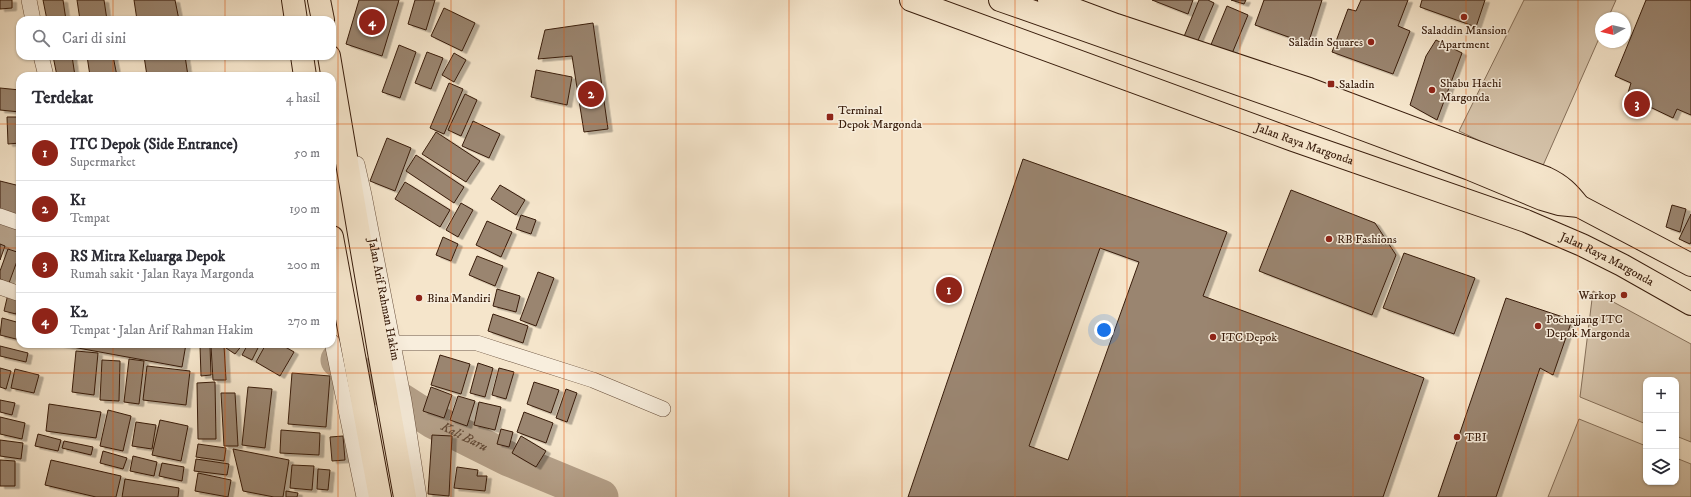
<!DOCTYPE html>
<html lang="id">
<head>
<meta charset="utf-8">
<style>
	:root { --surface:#fff; --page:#f7f7f7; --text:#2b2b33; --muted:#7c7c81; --line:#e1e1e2; --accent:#8f2418 }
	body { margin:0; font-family:"IM FELL DW Pica",serif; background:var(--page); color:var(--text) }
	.controls { position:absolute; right:12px; bottom:12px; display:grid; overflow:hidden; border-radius:8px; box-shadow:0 1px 3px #0004 }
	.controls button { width:36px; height:36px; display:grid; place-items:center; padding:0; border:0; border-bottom:1px solid var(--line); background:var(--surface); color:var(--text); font:20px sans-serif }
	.compass { position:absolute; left:1595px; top:12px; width:36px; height:36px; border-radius:50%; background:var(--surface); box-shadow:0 1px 3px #0004; rotate:262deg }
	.you { position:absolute; left:1104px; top:330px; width:14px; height:14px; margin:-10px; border:3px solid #fff; border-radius:50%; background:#1a73e8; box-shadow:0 0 0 6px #1a73e833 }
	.badge { display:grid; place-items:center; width:26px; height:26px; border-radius:50%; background:var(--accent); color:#fff; font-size:13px; font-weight:700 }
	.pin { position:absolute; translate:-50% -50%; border:2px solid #fff; box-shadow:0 1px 4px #0006 }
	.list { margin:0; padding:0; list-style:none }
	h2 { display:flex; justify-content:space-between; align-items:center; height:52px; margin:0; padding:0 16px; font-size:17px }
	h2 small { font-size:13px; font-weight:400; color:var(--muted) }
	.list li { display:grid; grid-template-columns:26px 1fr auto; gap:12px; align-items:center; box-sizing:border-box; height:56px; padding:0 16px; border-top:1px solid var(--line) }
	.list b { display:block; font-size:15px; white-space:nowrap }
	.list p { margin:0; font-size:13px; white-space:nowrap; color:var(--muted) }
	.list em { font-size:13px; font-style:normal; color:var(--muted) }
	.icon { flex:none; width:22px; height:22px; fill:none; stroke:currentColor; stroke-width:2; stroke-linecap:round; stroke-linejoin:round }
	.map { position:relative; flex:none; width:1691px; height:497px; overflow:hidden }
	.search { position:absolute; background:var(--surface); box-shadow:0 1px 3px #0004; left:16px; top:16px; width:320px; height:44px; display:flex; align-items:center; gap:10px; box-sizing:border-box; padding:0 14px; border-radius:12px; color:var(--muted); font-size:15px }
	.panel { position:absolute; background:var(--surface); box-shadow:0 1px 3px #0004; left:16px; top:72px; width:320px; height:276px; border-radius:12px }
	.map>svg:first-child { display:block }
	.green { fill:#d5c3aa; stroke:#86705a }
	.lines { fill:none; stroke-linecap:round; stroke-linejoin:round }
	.river { stroke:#b5a18a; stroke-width:35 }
	.building { fill:#9a856f; stroke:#381c0b; fill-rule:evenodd; filter:url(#shadow) }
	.minor-casing { stroke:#674e3b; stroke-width:16 }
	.primary-casing { stroke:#381c0b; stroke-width:24 }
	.trunk-casing { stroke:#381c0b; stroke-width:24 }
	.minor { stroke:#f8eedd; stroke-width:15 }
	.primary { stroke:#f5e5cb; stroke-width:22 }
	.trunk { stroke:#f5e5cb; stroke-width:22 }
	.grid { fill:none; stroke:#df560c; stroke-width:1; stroke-opacity:0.55 }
	.poi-dot { fill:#8f2418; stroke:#f8eedd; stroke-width:1.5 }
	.labels { text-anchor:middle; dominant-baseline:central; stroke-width:3; stroke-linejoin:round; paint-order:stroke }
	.poi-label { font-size:12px; fill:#381c0b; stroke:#f8eedd; text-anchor:start }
	.street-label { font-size:12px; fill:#381c0b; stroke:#f8eedd }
	.water-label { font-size:13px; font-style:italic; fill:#644b37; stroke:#f8eedd }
</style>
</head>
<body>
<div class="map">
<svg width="1691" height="497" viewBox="0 0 1691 497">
	<defs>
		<filter id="shadow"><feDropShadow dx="4.5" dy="2.5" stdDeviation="0" flood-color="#0004"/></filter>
	</defs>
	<rect width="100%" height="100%" fill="#f5e5cb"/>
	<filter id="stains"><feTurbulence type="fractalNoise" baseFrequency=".005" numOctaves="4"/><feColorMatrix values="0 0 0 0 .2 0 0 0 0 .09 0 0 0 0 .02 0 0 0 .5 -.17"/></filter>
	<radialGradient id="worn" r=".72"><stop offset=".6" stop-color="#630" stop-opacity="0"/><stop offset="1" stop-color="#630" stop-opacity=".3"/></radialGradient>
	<g class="green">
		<polygon points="1524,0 1616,0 1608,18 1601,18 1601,34 1541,170 1459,131"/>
		<polygon points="1593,291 1691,344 1691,442 1676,436 1676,380 1646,380 1646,424 1580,397"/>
		<polygon points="1579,419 1646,446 1646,482 1676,482 1676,458 1691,464 1691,497 1548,497"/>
	</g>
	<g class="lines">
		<g class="river">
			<polyline points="0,228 20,236"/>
			<path id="s1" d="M338,360L433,421L509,459L601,497"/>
		</g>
	</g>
	<g class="building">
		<polygon points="0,0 12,0 12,8 0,9"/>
		<polygon points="43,0 63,0 66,20 47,20"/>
		<polygon points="77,0 104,0 107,20 80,20"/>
		<polygon points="134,0 175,0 179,20 137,20"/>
		<polygon points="359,0 399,0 382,56 346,44"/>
		<polygon points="415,0 435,0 426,30 408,24"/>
		<polygon points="1152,0 1193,0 1188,14"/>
		<polygon points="1199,0 1208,0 1214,3 1196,45 1183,39"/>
		<polygon points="1231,0 1246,0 1244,4"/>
		<polygon points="1264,0 1322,0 1308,44 1255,25"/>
		<polygon points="1361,0 1408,0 1398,26 1410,31 1393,74 1332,52 1348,9 1356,11"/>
		<polygon points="1422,0 1485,0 1476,27 1420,7"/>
		<polygon points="1646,0 1691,0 1691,115 1677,109 1673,118 1627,96 1631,83 1615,76"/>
		<polygon points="1227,6 1248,15 1231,56 1210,47"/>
		<polygon points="444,8 475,23 462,51 431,36"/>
		<polygon points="593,23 608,129 584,132 572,56 538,59 545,30"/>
		<polygon points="1436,40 1462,53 1437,120 1410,105 1426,56"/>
		<polygon points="399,45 416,52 400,98 382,92"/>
		<polygon points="427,52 443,58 431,89 415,83"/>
		<polygon points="454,53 466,60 454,82 442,75"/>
		<polygon points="53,56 72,56 75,76 57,76"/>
		<polygon points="87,56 113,56 117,76 90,76"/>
		<polygon points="144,56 185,56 188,76 147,76"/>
		<polygon points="536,70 572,77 567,105 531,97"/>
		<polygon points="449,83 463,89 444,134 430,128"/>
		<polygon points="0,88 20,90 20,112 0,110"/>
		<polygon points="465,94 477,100 461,136 448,130"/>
		<polygon points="7,117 20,117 20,143 8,144"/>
		<polygon points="473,121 500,134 489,158 462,146"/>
		<polygon points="436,132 480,161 466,182 422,154"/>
		<polygon points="387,138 411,148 395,191 370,181"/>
		<polygon points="20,149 20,180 17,180"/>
		<polygon points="416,155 464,187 454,203 406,171"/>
		<path d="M1023,159L1227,232L1203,296L1424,378L1383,497H908ZM1100,248L1139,262L1068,460L1029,446Z"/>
		<polygon points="0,181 20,186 20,215 0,211"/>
		<polygon points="405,182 450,210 440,227 395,199"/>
		<polygon points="500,185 525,200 516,215 491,199"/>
		<polygon points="1291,190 1375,223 1396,255 1372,315 1259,271"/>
		<polygon points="461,203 473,210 458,237 446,230"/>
		<polygon points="1672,205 1686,209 1680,232 1666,227"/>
		<polygon points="1691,214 1691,242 1690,244 1679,239"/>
		<polygon points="521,215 536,220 531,234 516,229"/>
		<polygon points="487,221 512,232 501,257 476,245"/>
		<polygon points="443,237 458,244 451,261 436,255"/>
		<polygon points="0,244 5,246 0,260"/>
		<polygon points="8,249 20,253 9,283 0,279 0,271"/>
		<polygon points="1404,253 1475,278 1454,334 1383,308"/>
		<polygon points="477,256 503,266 495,286 469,275"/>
		<polygon points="538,272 554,278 536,326 520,320"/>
		<polygon points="497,289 520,296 516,312 493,306"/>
		<polygon points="8,294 20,299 16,314 4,311"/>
		<polygon points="1506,298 1572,320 1553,375 1540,368 1496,497 1438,497"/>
		<polygon points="493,314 528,326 523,343 488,331"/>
		<polygon points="2,318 20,323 20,340 0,335"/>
		<polygon points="56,344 186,344 182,367"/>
		<polygon points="229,344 243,344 235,354 226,348"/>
		<polygon points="248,344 260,344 252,360 242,355"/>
		<polygon points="266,344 280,344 294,352 280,376 256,362"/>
		<polygon points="224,345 226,380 213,380 211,346"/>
		<polygon points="0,346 28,353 26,362 0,356"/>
		<polygon points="200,346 210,346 211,375 201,376"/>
		<polygon points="76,351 98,353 94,395 72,392"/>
		<polygon points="440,355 470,364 461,394 431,385"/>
		<polygon points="129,359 144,361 139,404 124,402"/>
		<polygon points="102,360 120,361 119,401 100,400"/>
		<polygon points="478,363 493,368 485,397 470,393"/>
		<polygon points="147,366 190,371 186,405 143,400"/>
		<polygon points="0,368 11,371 6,389 0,387"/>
		<polygon points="499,368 514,372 506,399 492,395"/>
		<polygon points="15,369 39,375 34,393 11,388"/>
		<polygon points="292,373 330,376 326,427 288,424"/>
		<polygon points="215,382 216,439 198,439 197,383"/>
		<polygon points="534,382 559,390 551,413 527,404"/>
		<polygon points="248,387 272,389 265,448 242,445"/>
		<polygon points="431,387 452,395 444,418 423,411"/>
		<polygon points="566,389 577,393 567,422 556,418"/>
		<polygon points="221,393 235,393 238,446 224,446"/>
		<polygon points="458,396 475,401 467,426 450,420"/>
		<polygon points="0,400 15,403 12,415 0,412"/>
		<polygon points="479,402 501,407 495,430 474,425"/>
		<polygon points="49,404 101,412 96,438 46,431"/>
		<polygon points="108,410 131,416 123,451 100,446"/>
		<polygon points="524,412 553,423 546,443 517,432"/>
		<polygon points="0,417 25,423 22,439 0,434"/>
		<polygon points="160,420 188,426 181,461 152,455"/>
		<polygon points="136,422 156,425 152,449 132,446"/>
		<polygon points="501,429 513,432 509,447 497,444"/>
		<polygon points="281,430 320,433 319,455 280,453"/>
		<polygon points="38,434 61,440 58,451 35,446"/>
		<polygon points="432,435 452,436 449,496 428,494"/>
		<polygon points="343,436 345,460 332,461 330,437"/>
		<polygon points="521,436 546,451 536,467 512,453"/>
		<polygon points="0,440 23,443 21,459 0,456"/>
		<polygon points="64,441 93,447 91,455 62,448"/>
		<polygon points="198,444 226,448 224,461 196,457"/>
		<polygon points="233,449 289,460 283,497 274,497 243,491"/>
		<polygon points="103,451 127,458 123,469 100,463"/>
		<polygon points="133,456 157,462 154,476 130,471"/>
		<polygon points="196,459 229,464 227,475 194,471"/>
		<polygon points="0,460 15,461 15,486 0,486"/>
		<polygon points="51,460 121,476 116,497 96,497 45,485"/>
		<polygon points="162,463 184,467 182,481 159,476"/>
		<polygon points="292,465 314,466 312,490 290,488"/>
		<polygon points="457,467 478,470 477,476 487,476 485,491 454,488"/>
		<polygon points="318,469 330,470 328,490 317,489"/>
		<polygon points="198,473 231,480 228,497 195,491"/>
		<polygon points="125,479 179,488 178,497 122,497"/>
		<polygon points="286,491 298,493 297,497 286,497"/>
	</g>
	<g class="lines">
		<g class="minor-casing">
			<g id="minor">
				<polyline points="29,0 33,20"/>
				<polyline points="41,56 46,76"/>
				<path id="s2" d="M357,164L364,195L404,401L419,497"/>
				<polyline points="0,216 20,223"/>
				<polyline points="0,287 20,294"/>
				<polyline points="332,342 364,497"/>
				<polyline points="392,343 477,343 593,380 663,409"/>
			</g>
		</g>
		<g class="primary-casing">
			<g id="primary">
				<path id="s3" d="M911,0L1293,140L1526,221L1582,245L1622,265L1691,304"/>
				<polyline points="1000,0 1301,106 1470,169 1542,199 1559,204 1579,206 1691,265"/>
				<path d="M1049,0L1116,25L1309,89L1546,178C1561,185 1569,193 1579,206"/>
			</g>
		</g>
		<g class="trunk-casing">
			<g id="trunk">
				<polyline points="293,0 296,20"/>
				<polyline points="319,0 323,20"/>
				<polyline points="302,56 305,76"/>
				<polyline points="329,56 380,358 405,497"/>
				<polyline points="332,237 380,497"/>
			</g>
		</g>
		<use href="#minor" class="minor"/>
		<use href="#primary" class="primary"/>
		<use href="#trunk" class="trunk"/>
	</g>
	<path class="grid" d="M113,0V20M225,0V20M338,0V497M451,0V497M564,0V497M676,0V497M789,0V497M902,0V497M1015,0V497M1127,0V497M1240,0V497M1353,0V497M1466,0V497M1578,0V497M113,56V76M225,56V76M0,124H20M332,124H1691M0,248H20M332,248H1691M113,344V497M225,344V497M0,373H1691"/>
	<g class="poi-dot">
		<circle cx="1464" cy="17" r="4"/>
		<circle cx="1371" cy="42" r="4"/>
		<rect x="1327" y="80" width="8" height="8" rx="2"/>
		<circle cx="1432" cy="90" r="4"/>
		<rect x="826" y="113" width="8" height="8" rx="2"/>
		<circle cx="1329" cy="239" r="4"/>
		<circle cx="1624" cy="295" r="4"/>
		<circle cx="419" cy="298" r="4"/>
		<circle cx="1538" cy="326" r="4"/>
		<circle cx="1213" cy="337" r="4"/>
		<circle cx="1457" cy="437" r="4"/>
	</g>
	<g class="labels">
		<g class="poi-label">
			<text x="1464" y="30" text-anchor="middle">Saladdin Mansion<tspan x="1464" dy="14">Apartment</tspan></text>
			<text x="1363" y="42" text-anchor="end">Saladin Squares</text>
			<text x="1440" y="83">Shabu Hachi<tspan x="1440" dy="14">Margonda</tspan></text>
			<text x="1339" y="84">Saladin</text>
			<text x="838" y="110">Terminal<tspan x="838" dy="14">Depok Margonda</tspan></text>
			<text x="1337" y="239">RB Fashions</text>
			<text x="1616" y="295" text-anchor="end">Warkop</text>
			<text x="427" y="298">Bina Mandiri</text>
			<text x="1546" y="319">Pochajjang ITC<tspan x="1546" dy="14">Depok Margonda</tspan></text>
			<text x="1221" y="337">ITC Depok</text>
			<text x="1465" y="437">TBI</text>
		</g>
		<g class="street-label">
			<text stroke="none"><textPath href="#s3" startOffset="419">Jalan Raya Margonda</textPath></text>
			<text stroke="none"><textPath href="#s3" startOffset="743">Jalan Raya Margonda</textPath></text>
			<text stroke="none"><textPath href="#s2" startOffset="138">Jalan Arif Rahman Hakim</textPath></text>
		</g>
		<g class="water-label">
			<text stroke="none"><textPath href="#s1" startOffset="148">Kali Baru</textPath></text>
		</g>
	</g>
	<rect width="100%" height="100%" filter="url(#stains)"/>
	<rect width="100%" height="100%" fill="url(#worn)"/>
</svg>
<div class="controls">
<button>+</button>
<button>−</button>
<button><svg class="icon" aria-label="layers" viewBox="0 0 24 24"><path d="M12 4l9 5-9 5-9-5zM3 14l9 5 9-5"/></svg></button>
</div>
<svg class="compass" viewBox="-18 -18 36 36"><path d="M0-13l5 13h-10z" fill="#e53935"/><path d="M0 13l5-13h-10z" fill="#7c7c81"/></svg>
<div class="you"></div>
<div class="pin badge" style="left:949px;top:290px">1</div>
<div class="pin badge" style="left:591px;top:94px">2</div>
<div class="pin badge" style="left:1637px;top:104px">3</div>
<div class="pin badge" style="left:372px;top:22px">4</div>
<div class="search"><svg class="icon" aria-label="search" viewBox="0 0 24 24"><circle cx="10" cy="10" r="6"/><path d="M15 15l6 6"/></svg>Cari di sini</div>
<section class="panel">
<h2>Terdekat<small>4 hasil</small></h2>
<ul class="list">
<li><span class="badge">1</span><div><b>ITC Depok (Side Entrance)</b><p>Supermarket</p></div><em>50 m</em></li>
<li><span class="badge">2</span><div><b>K1</b><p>Tempat</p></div><em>190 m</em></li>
<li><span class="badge">3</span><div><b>RS Mitra Keluarga Depok</b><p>Rumah sakit · Jalan Raya Margonda</p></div><em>200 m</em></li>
<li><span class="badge">4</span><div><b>K2</b><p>Tempat · Jalan Arif Rahman Hakim</p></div><em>270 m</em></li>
</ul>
</section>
</div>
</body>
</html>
